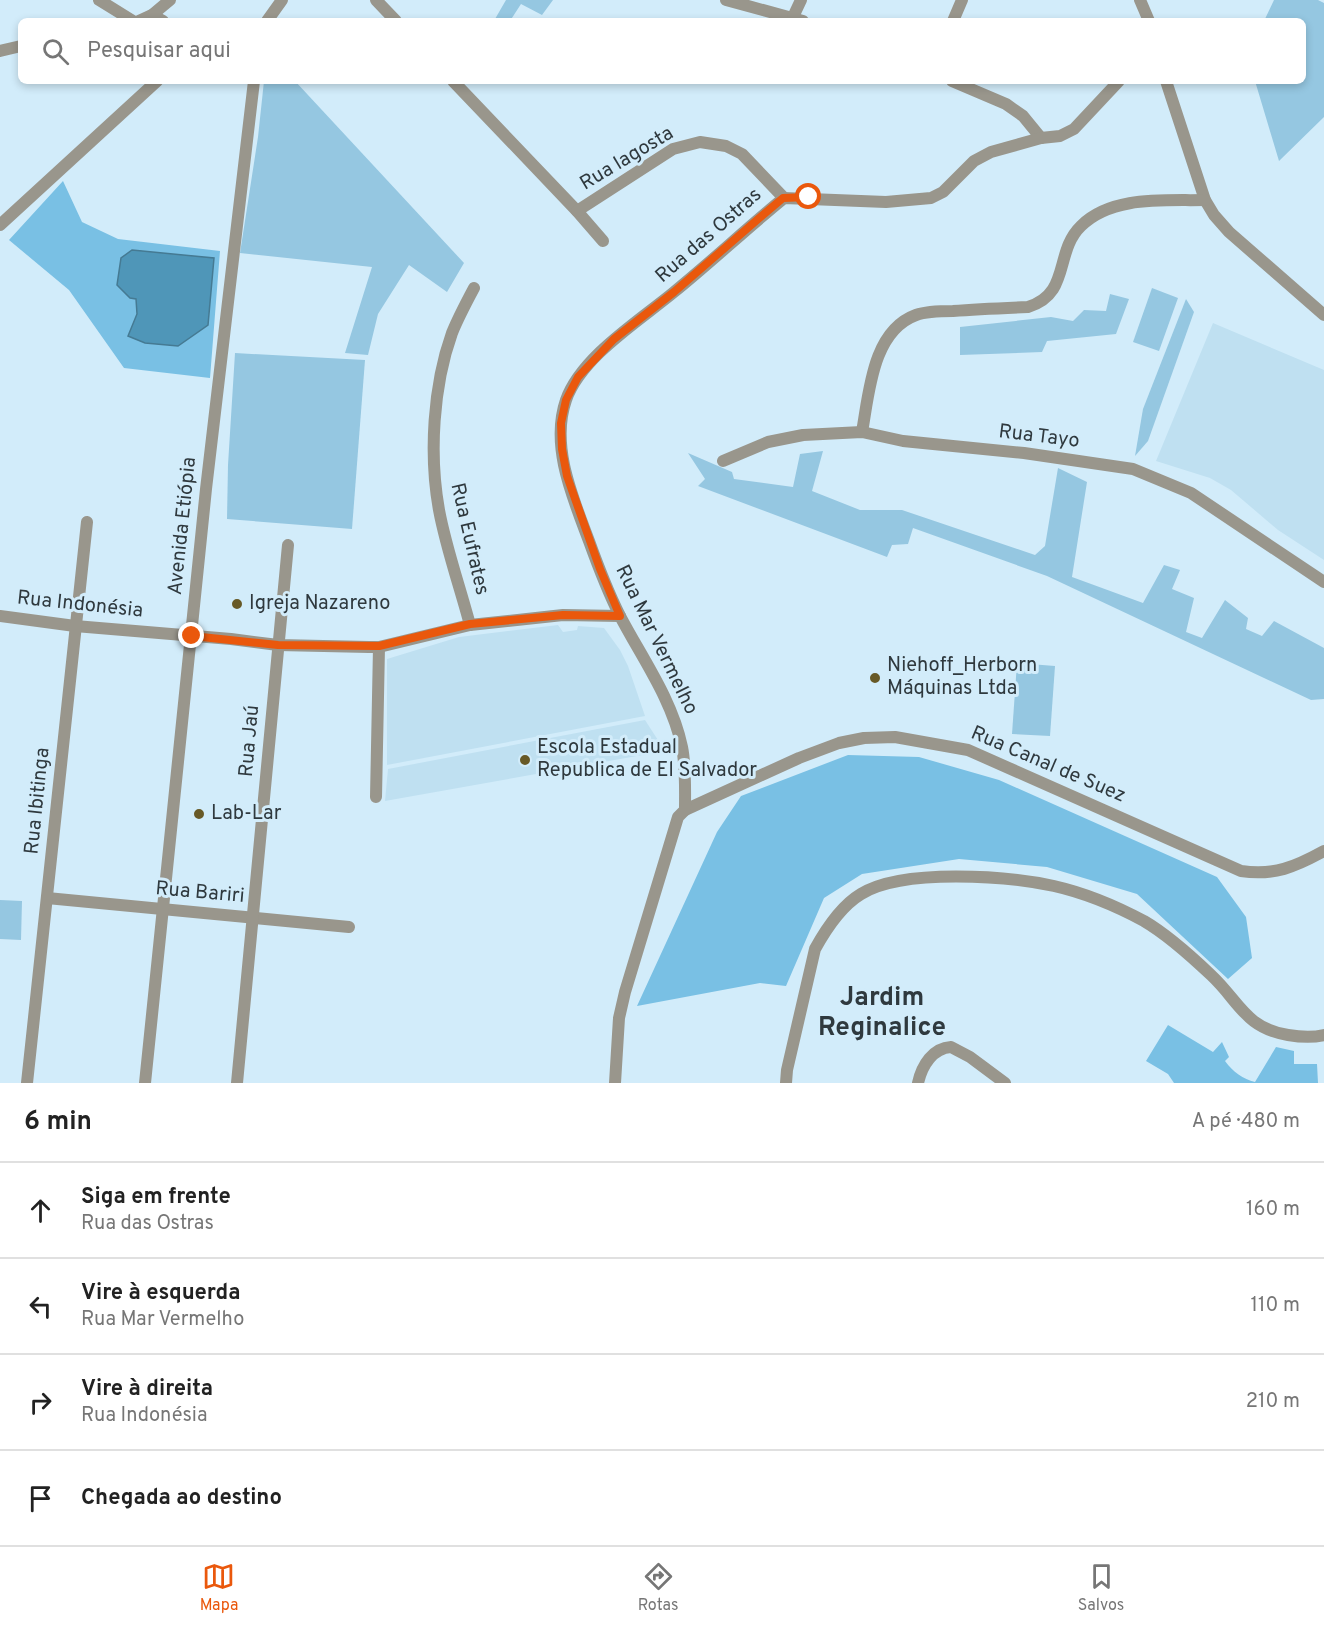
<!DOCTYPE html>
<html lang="pt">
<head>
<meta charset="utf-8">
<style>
	:root { --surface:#fff; --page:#f2f2f2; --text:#222; --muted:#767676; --line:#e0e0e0; --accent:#ea580c }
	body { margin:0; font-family:Overpass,sans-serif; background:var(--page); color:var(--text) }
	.stop { position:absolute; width:18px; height:18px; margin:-14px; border:4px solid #ea580c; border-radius:50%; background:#fff }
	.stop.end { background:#ea580c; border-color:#fff; box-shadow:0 2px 6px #0008 }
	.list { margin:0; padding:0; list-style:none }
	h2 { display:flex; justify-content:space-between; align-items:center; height:78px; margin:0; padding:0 24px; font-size:26px }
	h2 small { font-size:20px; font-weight:400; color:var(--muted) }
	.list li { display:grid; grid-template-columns:39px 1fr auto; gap:18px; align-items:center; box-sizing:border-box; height:96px; padding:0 24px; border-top:2px solid var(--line) }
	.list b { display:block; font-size:22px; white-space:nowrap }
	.list p { margin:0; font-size:20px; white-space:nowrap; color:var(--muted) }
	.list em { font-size:20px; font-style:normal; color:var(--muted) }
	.icon { flex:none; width:33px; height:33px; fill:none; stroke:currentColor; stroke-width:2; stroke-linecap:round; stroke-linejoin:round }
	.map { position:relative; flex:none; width:1324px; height:1083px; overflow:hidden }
	.search { position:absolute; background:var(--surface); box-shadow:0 3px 9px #0003; left:18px; right:18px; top:18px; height:66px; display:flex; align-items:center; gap:15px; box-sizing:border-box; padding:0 21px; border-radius:9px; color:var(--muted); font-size:22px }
	.sheet { height:462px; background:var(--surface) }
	nav { display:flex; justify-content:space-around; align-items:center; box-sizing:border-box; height:84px; border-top:2px solid var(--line); background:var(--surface); font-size:16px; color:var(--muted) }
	nav a { display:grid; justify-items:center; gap:3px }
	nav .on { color:var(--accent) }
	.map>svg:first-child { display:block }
	.built { fill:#bfe0f1 }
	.green { fill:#95c7e1 }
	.forest { fill:#79c0e4 }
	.water { fill:#4f96b8; stroke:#457a93; stroke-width:1.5 }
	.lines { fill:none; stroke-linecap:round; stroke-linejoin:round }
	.minor { stroke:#99968c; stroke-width:12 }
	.tertiary { stroke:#99968c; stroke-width:12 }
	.route { stroke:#ea580c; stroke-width:8 }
	.poi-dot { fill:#675926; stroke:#d2ecfa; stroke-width:2 }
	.labels { text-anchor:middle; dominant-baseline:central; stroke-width:6; stroke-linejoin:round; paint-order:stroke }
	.street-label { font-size:20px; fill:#2f393e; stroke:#d2ecfa }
	.poi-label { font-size:20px; fill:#2f393e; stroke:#d2ecfa; text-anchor:start }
	.district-label { font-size:26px; font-weight:bold; fill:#2f393e; stroke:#d2ecfa }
</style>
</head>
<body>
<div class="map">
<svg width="1324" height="1083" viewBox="0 0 1324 1083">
	<rect width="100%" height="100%" fill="#d2ecfa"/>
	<g class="built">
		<polygon points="1213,323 1324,370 1324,560 1278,530 1231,490 1210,478 1156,461"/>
		<polygon points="558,625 563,632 577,630 578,626 604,628 620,650 628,666 645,716 387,765 387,659 459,637"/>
		<polygon points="645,720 665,751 385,801 388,769"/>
	</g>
	<g class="green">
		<polygon points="506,0 553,0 542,15 521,4 510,21 495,19"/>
		<polygon points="1274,0 1318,0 1324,3 1324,117 1279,161 1255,81 1303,81 1303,21 1264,21"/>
		<polygon points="264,81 295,81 464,263 447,292 409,265 378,314 368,355 345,353 372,267 240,253 258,137"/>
		<polygon points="1152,288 1178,298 1159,351 1133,342"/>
		<polygon points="1110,294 1129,299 1116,334 1047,341 1042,352 960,355 960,327 1051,317 1073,321 1084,310 1106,311"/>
		<polygon points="1186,299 1194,312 1148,441 1135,456 1143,409"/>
		<polygon points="235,353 365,360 352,529 227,519 228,465"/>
		<polygon points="823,451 812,491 860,510 902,510 1035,555 1045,546 1058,468 1087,482 1072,577 1143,603 1164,565 1180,570 1172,589 1194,598 1186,632 1202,638 1225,600 1248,618 1246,629 1262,636 1274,621 1324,648 1324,699 1311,700 1047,576 913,528 908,544 892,545 887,557 698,486 705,479 688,453 732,472 734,479 793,487 800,454"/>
		<polygon points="1017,663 1055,666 1050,736 1012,734"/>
		<polygon points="0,900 22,901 21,940 0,939"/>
	</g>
	<g class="forest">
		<polygon points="63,181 82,222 118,239 220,251 210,378 124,368 69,290 9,240"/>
		<polygon points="848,755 919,757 999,780 1217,877 1246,917 1252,958 1228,979 1137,894 1047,867 959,859 862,874 824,898 786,986 760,983 637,1006 717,832 741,796"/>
		<path d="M1168,1025L1213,1052L1222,1042L1229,1057L1225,1061C1233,1072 1243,1079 1255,1082L1276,1047L1294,1051V1064H1317L1318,1083H1174L1168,1074L1146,1061Z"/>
	</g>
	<polygon class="water" points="132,250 214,258 208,325 178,346 145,343 128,336 137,314 136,299 130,298 117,285 121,258"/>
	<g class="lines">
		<g class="minor">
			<polyline points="99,0 133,21"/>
			<polyline points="376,0 396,21"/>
			<polyline points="726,0 803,21"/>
			<polyline points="1140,0 1149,21"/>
			<polyline points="152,15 163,21"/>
			<polyline points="793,17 801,0"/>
			<polyline points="267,21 282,0"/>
			<polyline points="953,21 962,0"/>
			<polyline points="453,81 577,211 603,241"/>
			<polyline points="952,81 1006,104 1023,116 1041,138"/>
			<polyline points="1166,81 1205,200 1214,215 1229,232 1324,315"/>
			<polyline points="577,211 673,149 700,142 726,146 742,154 784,198"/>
			<polyline points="0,225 157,81"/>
			<path d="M862,432C869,394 872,331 916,315C927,311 942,311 953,311C978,309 1003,308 1028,307C1071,294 1054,252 1081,226C1112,195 1166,201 1205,200"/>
			<polyline points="723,461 768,442 803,435 862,432 903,441 1024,453 1133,469 1191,493 1324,582"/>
			<polyline points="0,616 75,626 231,639 278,645 369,647 379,647 470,625 563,615 620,616"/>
			<path d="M470,625C460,587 446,548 439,510C429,455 433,386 452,333C458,318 466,303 474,288"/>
			<polyline points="376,797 379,647"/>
			<path d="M685,810L799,758L839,743L864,738L895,737L968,750L1241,871C1274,876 1295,867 1324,851"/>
			<polyline points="47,898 349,927"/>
			<polyline points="27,1083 87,522"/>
			<polyline points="145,1083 206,489 254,81"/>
			<polyline points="237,1083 288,545"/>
			<path d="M615,1083L619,1018L625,992L678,817L685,810C685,789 686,767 682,747C672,699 642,658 620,616C608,592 598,566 589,541C573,498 550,446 566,400C581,357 639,321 674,292C711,262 746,229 784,198L886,202L931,198L943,192L974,161L991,152L1041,138L1060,136L1074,129L1119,81"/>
			<path d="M786,1083L787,1070L815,949C826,929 841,906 861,894C903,868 1008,876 1054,886C1085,893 1116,906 1144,921C1168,935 1191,956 1211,975C1239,1001 1245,1028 1288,1035C1300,1037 1312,1038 1324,1035"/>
			<path d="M918,1083C922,1065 933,1048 951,1047L970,1057L1005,1083"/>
		</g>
		<g class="tertiary">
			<polyline points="139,21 152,15 170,0"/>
			<polyline points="0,51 21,46"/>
		</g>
	</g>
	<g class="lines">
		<polyline class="route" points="192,636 278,645 379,646 470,624 563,615 620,616 600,569 567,476 562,449 561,423 566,400 578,377 614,339 674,292 757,220 783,198 809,197"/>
	</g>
	<g class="poi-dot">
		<circle cx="237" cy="604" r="6"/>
		<circle cx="875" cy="678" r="6"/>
		<circle cx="525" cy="760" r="6"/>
		<circle cx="199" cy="814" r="6"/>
	</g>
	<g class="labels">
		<g class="street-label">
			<text transform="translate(627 159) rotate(-31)">Rua lagosta</text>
			<text transform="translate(709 236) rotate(-41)">Rua das Ostras</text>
			<text transform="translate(1039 437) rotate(7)">Rua Tayo</text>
			<text transform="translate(183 526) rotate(-84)">Avenida Etiópia</text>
			<text transform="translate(469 539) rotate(77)">Rua Eufrates</text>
			<text transform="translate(80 605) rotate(6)">Rua Indonésia</text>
			<text transform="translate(656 640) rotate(64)">Rua Mar Vermelho</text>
			<text transform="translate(250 741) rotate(-85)">Rua Jaú</text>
			<text transform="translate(1048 765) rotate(23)">Rua Canal de Suez</text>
			<text transform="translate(38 801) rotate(-84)">Rua Ibitinga</text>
			<text transform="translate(200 893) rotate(5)">Rua Bariri</text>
		</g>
		<g class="poi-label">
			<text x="249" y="604">Igreja Nazareno</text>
			<text x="887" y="666">Niehoff_Herborn<tspan x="887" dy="23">Máquinas Ltda</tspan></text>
			<text x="537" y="748">Escola Estadual<tspan x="537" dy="23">Republica de El Salvador</tspan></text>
			<text x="211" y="814">Lab-Lar</text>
		</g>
		<g class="district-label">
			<text x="882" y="998">Jardim<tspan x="882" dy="30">Reginalice</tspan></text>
		</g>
	</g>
</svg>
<div class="stop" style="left:809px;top:197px"></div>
<div class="stop end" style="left:192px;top:636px"></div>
<div class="search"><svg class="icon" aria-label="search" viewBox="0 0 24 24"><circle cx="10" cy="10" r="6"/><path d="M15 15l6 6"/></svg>Pesquisar aqui</div>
</div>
<section class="sheet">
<h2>6 min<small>A pé · 480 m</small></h2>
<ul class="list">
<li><svg class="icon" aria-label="ahead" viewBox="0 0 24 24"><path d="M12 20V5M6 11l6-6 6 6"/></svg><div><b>Siga em frente</b><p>Rua das Ostras</p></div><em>160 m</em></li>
<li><svg class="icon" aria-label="left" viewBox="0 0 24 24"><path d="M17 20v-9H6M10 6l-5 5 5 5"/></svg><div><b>Vire à esquerda</b><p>Rua Mar Vermelho</p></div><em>110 m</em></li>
<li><svg class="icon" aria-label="right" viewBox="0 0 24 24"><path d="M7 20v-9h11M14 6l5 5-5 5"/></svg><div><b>Vire à direita</b><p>Rua Indonésia</p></div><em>210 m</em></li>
<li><svg class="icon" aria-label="arrive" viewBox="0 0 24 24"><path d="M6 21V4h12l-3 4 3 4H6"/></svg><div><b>Chegada ao destino</b></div></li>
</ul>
</section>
<nav>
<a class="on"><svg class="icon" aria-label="map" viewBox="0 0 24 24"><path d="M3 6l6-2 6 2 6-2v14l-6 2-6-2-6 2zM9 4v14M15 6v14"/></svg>Mapa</a>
<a><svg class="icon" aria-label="directions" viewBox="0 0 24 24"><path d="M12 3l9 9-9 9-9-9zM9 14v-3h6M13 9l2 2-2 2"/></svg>Rotas</a>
<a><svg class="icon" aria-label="saved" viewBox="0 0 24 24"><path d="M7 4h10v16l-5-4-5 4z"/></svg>Salvos</a>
</nav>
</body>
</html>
